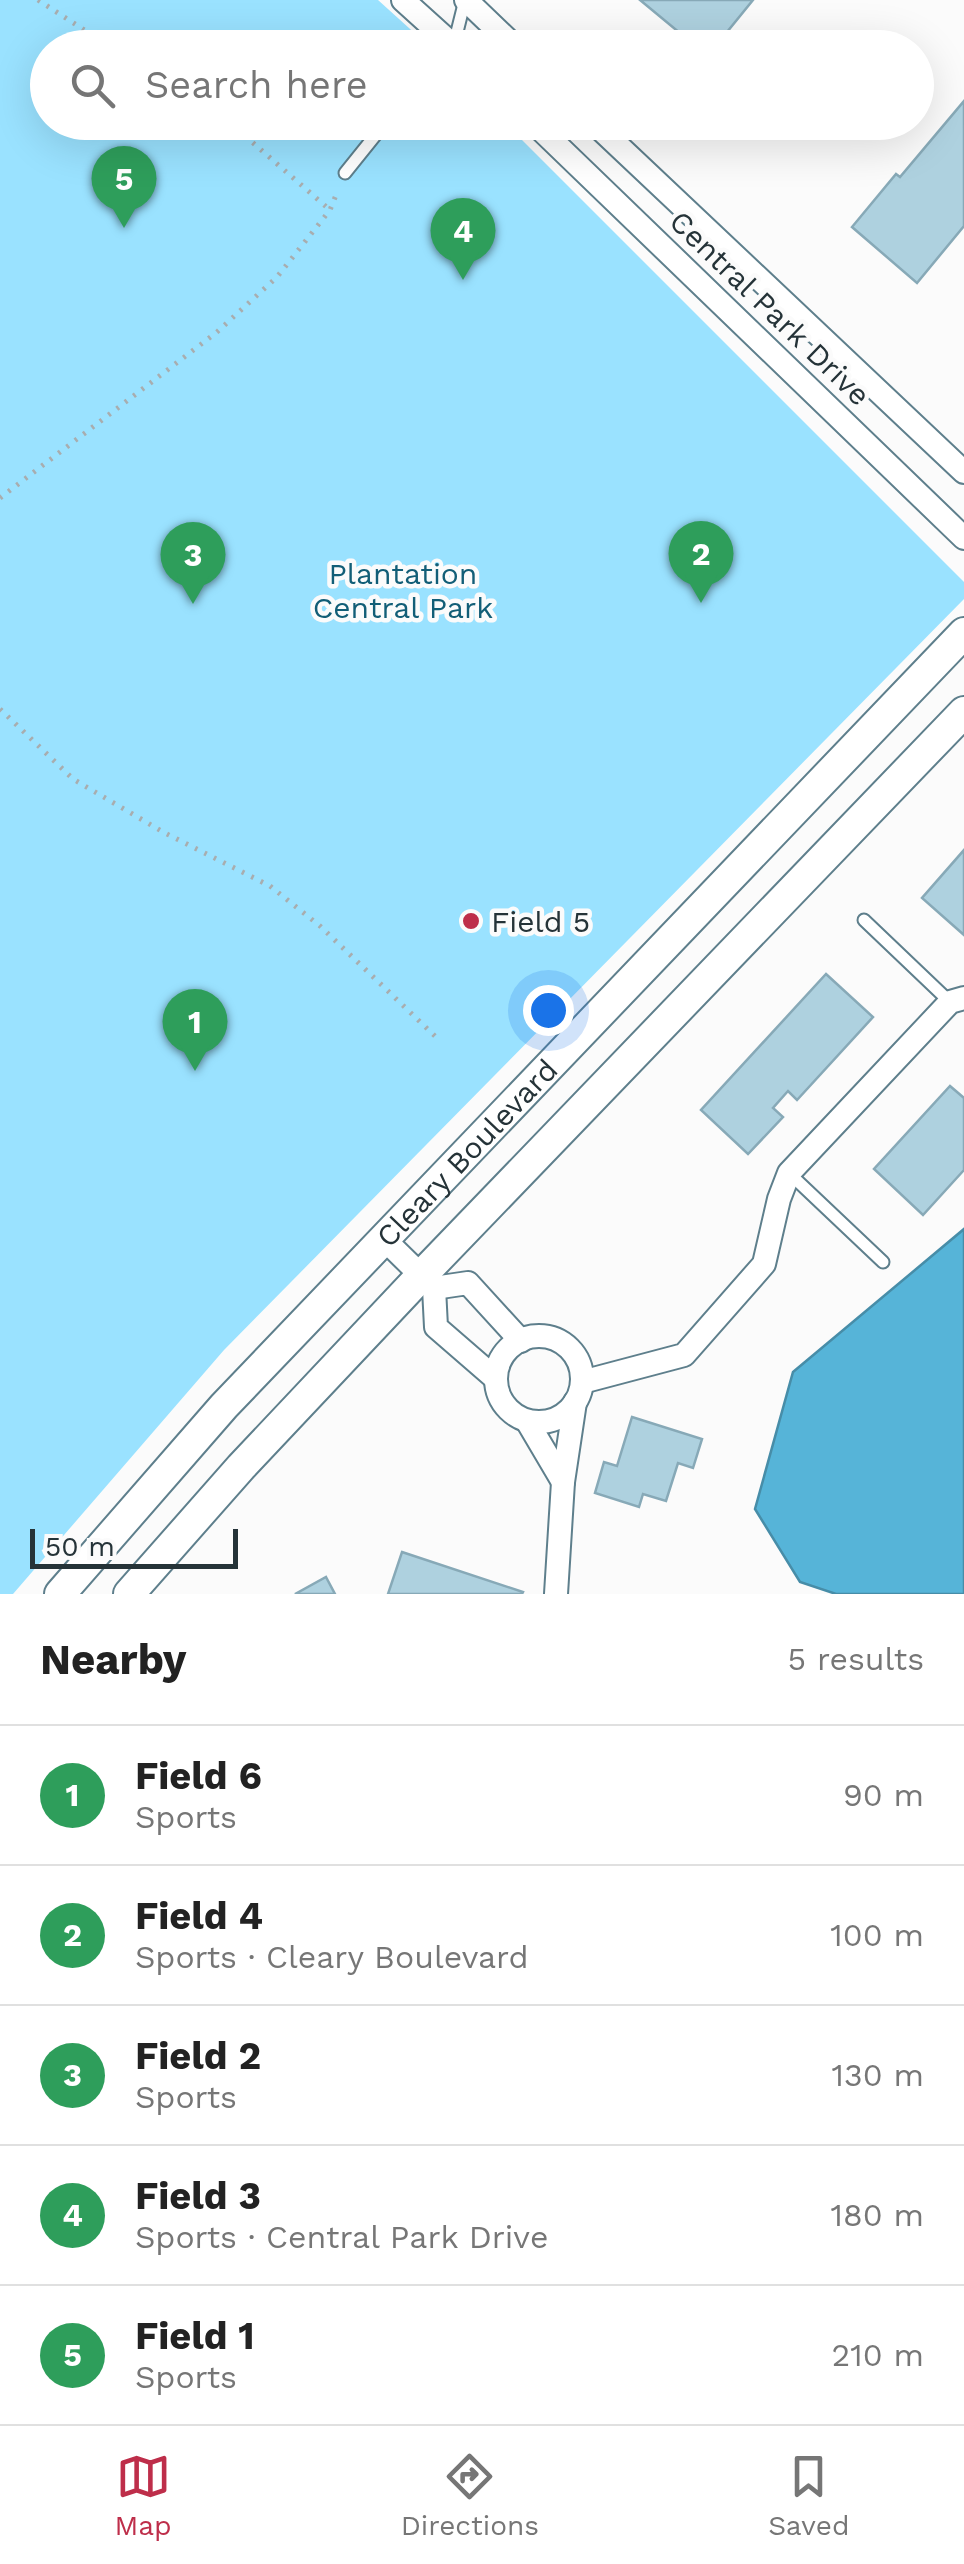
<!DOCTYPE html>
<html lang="en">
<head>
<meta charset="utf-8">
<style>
	:root { --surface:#fff; --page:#f6f6f6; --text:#222; --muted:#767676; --line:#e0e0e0; --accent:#be2e4a }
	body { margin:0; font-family:"Work Sans",sans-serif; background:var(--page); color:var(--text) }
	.scale { position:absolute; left:30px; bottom:25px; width:208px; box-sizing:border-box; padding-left:10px; border:5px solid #253338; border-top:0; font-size:28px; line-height:35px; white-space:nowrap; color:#253338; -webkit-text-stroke:8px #fbfbfb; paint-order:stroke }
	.you { position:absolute; left:548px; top:1010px; width:35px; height:35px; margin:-25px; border:8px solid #fff; border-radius:50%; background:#1a73e8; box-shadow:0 0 0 15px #1a73e833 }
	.badge { display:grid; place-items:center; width:65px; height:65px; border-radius:50%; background:var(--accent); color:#fff; font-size:32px; font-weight:700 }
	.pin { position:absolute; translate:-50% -82px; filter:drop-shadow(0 2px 5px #0008) }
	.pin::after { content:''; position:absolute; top:52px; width:35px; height:30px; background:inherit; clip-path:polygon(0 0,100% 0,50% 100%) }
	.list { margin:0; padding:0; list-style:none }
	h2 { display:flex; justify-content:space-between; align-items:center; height:130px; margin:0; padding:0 40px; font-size:42px }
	h2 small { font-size:32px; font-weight:400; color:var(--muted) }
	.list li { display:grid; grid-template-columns:65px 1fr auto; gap:30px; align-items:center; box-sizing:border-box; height:140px; padding:0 40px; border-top:2px solid var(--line) }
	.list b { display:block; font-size:38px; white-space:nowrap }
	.list p { margin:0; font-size:32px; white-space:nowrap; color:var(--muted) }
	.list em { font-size:32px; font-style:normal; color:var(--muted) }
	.icon { flex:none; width:55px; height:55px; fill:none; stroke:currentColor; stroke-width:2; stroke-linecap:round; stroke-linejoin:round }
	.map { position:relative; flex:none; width:964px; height:1594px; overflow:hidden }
	.search { position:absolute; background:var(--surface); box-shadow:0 10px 40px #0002; left:30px; right:30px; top:30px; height:110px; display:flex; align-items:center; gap:25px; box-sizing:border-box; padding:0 35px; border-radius:55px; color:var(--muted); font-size:38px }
	.sheet { height:830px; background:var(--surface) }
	nav { display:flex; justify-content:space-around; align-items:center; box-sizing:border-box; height:140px; border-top:2px solid var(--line); background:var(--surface); font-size:28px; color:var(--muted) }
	nav a { display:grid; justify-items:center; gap:5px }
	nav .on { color:var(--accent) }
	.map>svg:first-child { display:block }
	.green { fill:#9ae2ff }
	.water { fill:#56b4d8; stroke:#478da8; stroke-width:2.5 }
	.building { fill:#aed1df; stroke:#87a9b7; stroke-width:2.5 }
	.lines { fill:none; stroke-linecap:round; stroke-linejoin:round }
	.service-casing { stroke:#5e7f8c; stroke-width:15 }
	.minor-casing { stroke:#5e7f8c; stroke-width:26 }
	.tertiary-casing { stroke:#5e7f8c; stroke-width:34 }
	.path { stroke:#a8adaf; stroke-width:5; stroke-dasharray:2.5 8; stroke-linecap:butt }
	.service { stroke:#fff; stroke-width:11 }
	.minor { stroke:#fff; stroke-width:22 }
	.tertiary { stroke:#fff; stroke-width:30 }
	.poi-dot { fill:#be2e4a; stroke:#fbfbfb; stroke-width:4 }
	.labels { text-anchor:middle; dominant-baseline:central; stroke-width:9; stroke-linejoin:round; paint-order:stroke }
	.street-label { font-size:30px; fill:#253338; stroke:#fbfbfb }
	.park-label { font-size:30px; fill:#125e77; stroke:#fbfbfb }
	.poi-label { font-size:30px; fill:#253338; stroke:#fbfbfb; text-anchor:start }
</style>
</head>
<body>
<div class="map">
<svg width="964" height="1594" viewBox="0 0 964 1594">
	<rect width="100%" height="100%" fill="#fbfbfb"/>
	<polygon class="green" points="0,0 378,0 430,47 48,48 48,122 505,123 964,582 964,599 224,1350 13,1594 0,1594"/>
	<polygon class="water" points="964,1229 964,1594 836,1594 800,1582 755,1509 793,1372"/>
	<g class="building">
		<polygon points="640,0 753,0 714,48 698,48"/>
		<polygon points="964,101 964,226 917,283 852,227 896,174 900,177"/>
		<polygon points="964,850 964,935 922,898"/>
		<polygon points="826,974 873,1017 797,1100 788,1091 773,1108 783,1117 748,1154 701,1110"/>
		<polygon points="950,1086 964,1098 964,1170 923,1215 874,1169"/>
		<polygon points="632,1417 702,1439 693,1468 678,1463 666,1501 643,1494 639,1507 595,1493 604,1462 617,1466"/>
		<polygon points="402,1552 523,1592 522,1594 388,1594"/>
		<polygon points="326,1577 335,1594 295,1594"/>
	</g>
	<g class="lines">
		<g class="service-casing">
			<g id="service">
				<polyline points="454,44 465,0"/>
				<polyline points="345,173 386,122"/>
				<polyline points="864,920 950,1002"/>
				<polyline points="789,1173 883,1262"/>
			</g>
		</g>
		<g class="minor-casing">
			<g id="minor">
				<polyline points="403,0 456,48"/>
				<polyline points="466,0 516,48"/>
				<polyline points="533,122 964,538"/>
				<polyline points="593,122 964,472"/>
				<polyline points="385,1240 434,1288 436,1327 496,1379"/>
				<polyline points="434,1288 468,1283 521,1341"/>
				<circle cx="539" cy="1379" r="43"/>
				<polyline points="582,1382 684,1355 764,1264 779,1199 789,1173 950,1002 964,998"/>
				<polyline points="527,1421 563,1482"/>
				<polyline points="556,1594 563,1482 575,1402"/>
			</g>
		</g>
		<g class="tertiary-casing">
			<g id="tertiary">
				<path id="s1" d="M60,1594L224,1406L964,633"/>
				<polyline points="129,1594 241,1467 421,1276 964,712"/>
			</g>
		</g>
		<g class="path">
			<polyline points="38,0 112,48"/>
			<polyline points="229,122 330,210"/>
			<polyline points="0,498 217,332 277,277 330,210 338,190"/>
			<polyline points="0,709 73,779 163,832 270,886 320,926 437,1038"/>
		</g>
		<use href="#service" class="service"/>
		<use href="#minor" class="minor"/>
		<use href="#tertiary" class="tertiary"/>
	</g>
	<circle class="poi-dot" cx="471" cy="921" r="10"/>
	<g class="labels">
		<g class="street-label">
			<text transform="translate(770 308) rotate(44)">Central Park Drive</text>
			<text stroke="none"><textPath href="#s1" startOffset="600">Cleary Boulevard</textPath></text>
		</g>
		<g class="park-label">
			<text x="403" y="573">Plantation<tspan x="403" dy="34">Central Park</tspan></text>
		</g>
		<g class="poi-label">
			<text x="491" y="921">Field 5</text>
		</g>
	</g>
</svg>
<div class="scale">50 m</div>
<div class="you"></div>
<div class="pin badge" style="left:195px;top:1071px;background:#2e9e5b">1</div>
<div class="pin badge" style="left:701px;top:603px;background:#2e9e5b">2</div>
<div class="pin badge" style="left:193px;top:604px;background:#2e9e5b">3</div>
<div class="pin badge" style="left:463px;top:280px;background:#2e9e5b">4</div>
<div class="pin badge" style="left:124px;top:228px;background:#2e9e5b">5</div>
<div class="search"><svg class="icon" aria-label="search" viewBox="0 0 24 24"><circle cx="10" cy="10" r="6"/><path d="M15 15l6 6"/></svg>Search here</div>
</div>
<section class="sheet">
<h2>Nearby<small>5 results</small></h2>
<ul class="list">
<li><span class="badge" style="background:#2e9e5b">1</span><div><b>Field 6</b><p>Sports</p></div><em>90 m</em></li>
<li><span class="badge" style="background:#2e9e5b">2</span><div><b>Field 4</b><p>Sports · Cleary Boulevard</p></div><em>100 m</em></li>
<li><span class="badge" style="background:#2e9e5b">3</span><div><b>Field 2</b><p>Sports</p></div><em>130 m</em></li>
<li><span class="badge" style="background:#2e9e5b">4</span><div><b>Field 3</b><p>Sports · Central Park Drive</p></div><em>180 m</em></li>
<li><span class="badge" style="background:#2e9e5b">5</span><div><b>Field 1</b><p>Sports</p></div><em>210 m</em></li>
</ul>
</section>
<nav>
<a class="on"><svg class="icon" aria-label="map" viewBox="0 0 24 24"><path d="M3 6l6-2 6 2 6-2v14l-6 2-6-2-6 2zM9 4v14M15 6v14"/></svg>Map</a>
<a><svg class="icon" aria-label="directions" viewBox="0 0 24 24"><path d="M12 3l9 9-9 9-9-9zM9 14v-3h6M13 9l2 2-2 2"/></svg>Directions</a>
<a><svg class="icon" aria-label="saved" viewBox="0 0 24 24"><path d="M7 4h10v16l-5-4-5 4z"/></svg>Saved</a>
</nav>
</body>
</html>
